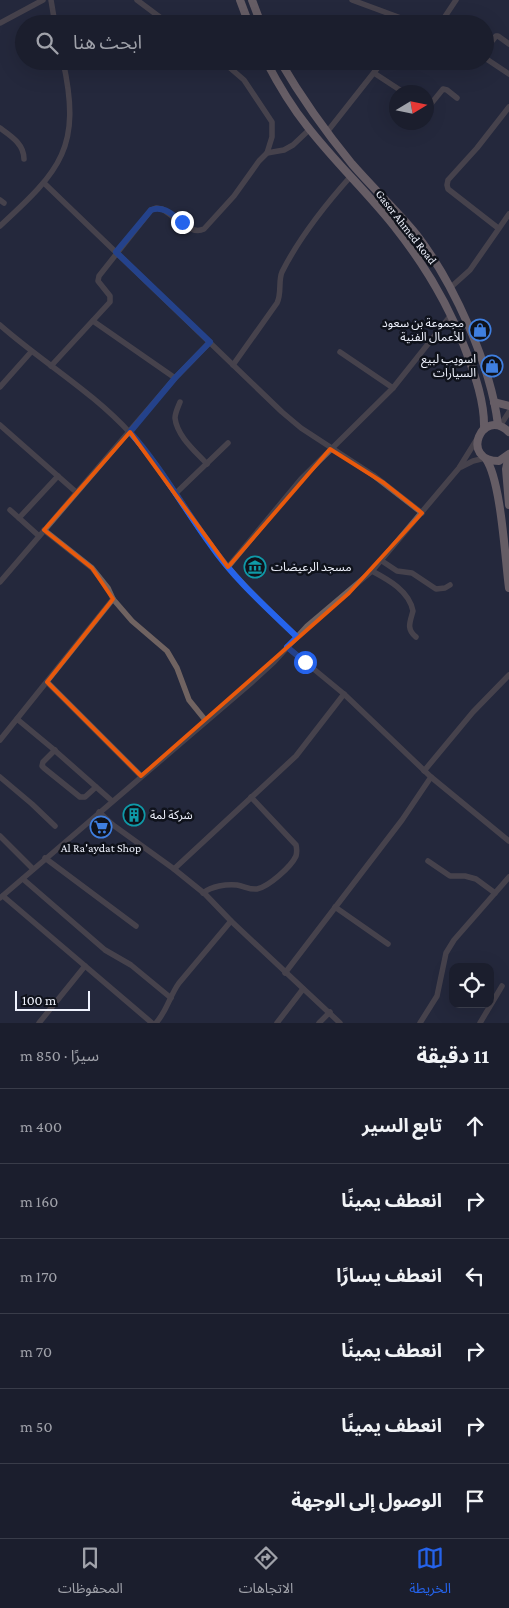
<!DOCTYPE html>
<html lang="ar">
<head>
<meta charset="utf-8">
<style>
	:root { --surface:#1b1e2d; --page:#242735; --text:#f1f3f6; --muted:#a0a2aa; --line:#393c49; --accent:#2563eb }
	body { margin:0; font-family:"Crimson Pro","Noto Sans Arabic",serif; background:var(--page); color:var(--text); direction:rtl }
	.controls { position:absolute; right:15px; bottom:15px; display:grid; overflow:hidden; border-radius:10px; box-shadow:0 5px 20px #0002 }
	.controls button { width:45px; height:45px; display:grid; place-items:center; padding:0; border:0; border-bottom:1px solid var(--line); background:var(--surface); color:var(--text); font:25px sans-serif }
	.compass { position:absolute; left:389px; top:85px; width:45px; height:45px; border-radius:50%; background:var(--surface); box-shadow:0 5px 20px #0002; rotate:80deg }
	.scale { position:absolute; left:15px; bottom:12px; width:75px; box-sizing:border-box; padding-left:5px; border:2px solid #eff2fd; border-top:0; font-size:14px; line-height:18px; white-space:nowrap; color:#eff2fd; -webkit-text-stroke:4px #0f121b; paint-order:stroke }
	.stop { position:absolute; width:15px; height:15px; margin:-11px; border:4px solid #2563eb; border-radius:50%; background:#fff }
	.stop.end { background:#2563eb; border-color:#fff; box-shadow:0 1px 5px #0008 }
	.list { margin:0; padding:0; list-style:none }
	h2 { display:flex; justify-content:space-between; align-items:center; height:65px; margin:0; padding:0 20px; font-size:21px }
	h2 small { font-size:16px; font-weight:400; color:var(--muted) }
	.list li { display:grid; grid-template-columns:32px 1fr auto; gap:15px; align-items:center; box-sizing:border-box; height:75px; padding:0 20px; border-top:1px solid var(--line) }
	.list b { display:block; font-size:19px; white-space:nowrap }
	.list em { font-size:16px; font-style:normal; color:var(--muted) }
	.icon { flex:none; width:28px; height:28px; fill:none; stroke:currentColor; stroke-width:2; stroke-linecap:round; stroke-linejoin:round }
	.map { position:relative; flex:none; width:509px; height:1023px; overflow:hidden; direction:ltr }
	.search { position:absolute; background:var(--surface); box-shadow:0 5px 20px #0002; left:15px; right:15px; top:15px; height:55px; display:flex; align-items:center; gap:12px; box-sizing:border-box; padding:0 18px; border-radius:28px; color:var(--muted); font-size:19px }
	.sheet { height:515px; background:var(--surface) }
	nav { display:flex; justify-content:space-around; align-items:center; box-sizing:border-box; height:70px; border-top:1px solid var(--line); background:var(--surface); font-size:14px; color:var(--muted) }
	nav a { display:grid; justify-items:center; gap:2px }
	nav .on { color:var(--accent) }
	.map>svg:first-child { display:block }
	.lines { fill:none; stroke-linecap:round; stroke-linejoin:round }
	.minor { stroke:#706361; stroke-width:5.5 }
	.major { stroke:#b79d98; stroke-width:8 }
	.route { stroke:#2563eb; stroke-width:6 }
	.marked { fill:none; stroke:#e8590c; stroke-width:4; stroke-linejoin:round }
	.labels { text-anchor:middle; dominant-baseline:central; stroke-width:5; stroke-linejoin:round; paint-order:stroke }
	.street-label { font-size:12px; fill:#eff2fd; stroke:#0f121b }
	.poi-label { font-size:12px; fill:#eff2fd; stroke:#0f121b; text-anchor:end }
</style>
</head>
<body>
<div class="map">
<svg width="509" height="1023" viewBox="0 0 509 1023">
	<rect width="100%" height="100%" fill="#24283c"/>
	<g class="lines">
		<g class="minor">
			<polyline points="51,0 55,24"/>
			<polyline points="137,0 169,24"/>
			<polyline points="352,0 417,24"/>
			<polyline points="0,23 43,0"/>
			<polyline points="440,24 456,0"/>
			<polyline points="485,50 496,36 498,36 509,44"/>
			<polyline points="485,58 509,74"/>
			<polyline points="222,61 244,80 272,122 272,137 267,153"/>
			<polyline points="374,73 403,92"/>
			<polyline points="426,106 430,105 443,89 447,90 457,98"/>
			<path d="M0,128C11,136 24,144 24,159"/>
			<polyline points="327,132 383,61"/>
			<polyline points="44,183 282,412 301,428 373,475 422,513"/>
			<polyline points="0,200 4,203"/>
			<path d="M0,226C61,170 82,147 63,61"/>
			<polyline points="498,228 448,189 447,185 448,180 477,148 509,107"/>
			<polyline points="450,288 470,270 509,214"/>
			<polyline points="93,321 175,378"/>
			<path d="M0,325C42,362 93,392 131,434C162,468 184,509 211,545C235,579 267,608 297,637"/>
			<polyline points="340,352 393,388"/>
			<path d="M233,365L277,303C282,293 278,281 282,272C299,238 326,204 351,176"/>
			<path d="M51,366L110,302V296L98,281L99,276L151,210L156,208L162,209C174,215 189,236 204,229L234,196L259,161L267,153L284,150L293,145L310,129"/>
			<polyline points="0,387 31,352"/>
			<path d="M180,402C178,407 175,413 175,418C177,436 195,451 207,464"/>
			<polyline points="0,425 76,492"/>
			<polyline points="500,426 509,412"/>
			<polyline points="461,467 473,461 485,458"/>
			<polyline points="176,493 228,443"/>
			<polyline points="10,510 19,518"/>
			<polyline points="44,530 92,568 108,588 113,599 132,621 167,651 177,668 189,700 206,721"/>
			<polyline points="39,536 19,518 58,476"/>
			<polyline points="382,561 397,571 412,573 436,589 445,588 450,585"/>
			<polyline points="228,567 301,479 393,388 451,315"/>
			<path d="M372,571C389,580 409,591 413,611C410,622 406,629 416,637"/>
			<polyline points="0,582 175,378 210,342"/>
			<polyline points="287,647 344,694 431,777 509,841"/>
			<polyline points="47,682 141,776"/>
			<polyline points="17,719 52,748 112,801"/>
			<polyline points="0,740 113,599"/>
			<polyline points="55,750 43,762 42,766 44,768 80,797 85,797 96,787"/>
			<polyline points="424,771 473,712 509,675"/>
			<polyline points="0,777 32,804 55,826"/>
			<polyline points="99,812 113,825 174,869 205,894 231,921 340,1023"/>
			<polyline points="0,836 33,869"/>
			<polyline points="45,858 136,926"/>
			<polyline points="428,861 450,876 465,876 476,879 495,893"/>
			<polyline points="174,869 296,756 344,694"/>
			<polyline points="23,879 105,950 131,965 171,998"/>
			<path d="M203,893C212,886 226,884 237,885C244,886 250,890 257,889C268,887 291,867 296,856C297,852 297,849 296,845L251,797"/>
			<polyline points="3,896 152,1023"/>
			<polyline points="0,898 250,684 274,662 307,626 372,571 459,468 477,439"/>
			<polyline points="335,907 388,944"/>
			<polyline points="285,973 402,820 431,777"/>
			<polyline points="39,1023 85,966"/>
			<path d="M156,1023C168,1009 169,997 179,983L231,921"/>
			<polyline points="277,1023 303,989"/>
			<polyline points="319,1023 330,1012"/>
			<polyline points="420,1023 437,996 446,953 454,940 509,877"/>
			<polyline points="480,1023 502,986"/>
		</g>
		<g class="major">
			<polyline points="240,0 249,24"/>
			<polyline points="252,0 261,24"/>
			<path d="M266,61C278,84 291,106 307,126C334,161 367,192 394,226C425,265 449,305 466,351C475,375 485,403 484,429"/>
			<path d="M280,61C301,97 325,131 352,164C373,188 396,210 416,234C453,282 491,365 498,425"/>
			<polyline points="494,402 509,406"/>
			<path d="M509,432C482,406 459,461 499,461L509,454"/>
			<polyline points="509,455 506,469 509,505"/>
			<path d="M486,459C501,481 505,558 509,588"/>
		</g>
	</g>
	<g class="lines">
		<path class="route" d="M182,222C173,215 163,205 151,210L116,252L210,342L175,378L130,432C161,467 183,507 210,544C234,579 267,608 297,637L287,647L305,662"/>
	</g>
	<path d="M0 0H509V1023H0ZM130,432L228,567L330,449L384,483L422,513L349,593L141,776L47,682L113,599L92,568L44,530Z" fill="#24283c" fill-opacity=".55" fill-rule="evenodd"/>
	<path class="marked" d="M130,432L228,567L330,449L384,483L422,513L349,593L141,776L47,682L113,599L92,568L44,530Z"/>
	<defs>
		<g id="shop-ring" transform="scale(1.125)"><circle r="9.5" fill="#0f121b" stroke="#3f7fe0" stroke-width="1.5"/><path d="M-5-2.5h2.3a2.7 3.5 0 0 1 5.4 0H5L5.5 6h-11ZM-1.5-2.5h3a1.5 2.3 0 0 0-3 0Z" fill="#3f7fe0"/></g>
		<g id="museum-ring" transform="scale(1.125)"><circle r="9.5" fill="#0f121b" stroke="#0f9aa8" stroke-width="1.5"/><path d="M0-6L6-3V-2H-6V-3ZM-5-1h2V3h-2ZM-1-1h2V3h-2ZM3-1h2V3H3ZM-6 4H6V6H-6Z" fill="#0f9aa8"/></g>
		<g id="building-ring" transform="scale(1.125)"><circle r="9.5" fill="#0f121b" stroke="#0f9aa8" stroke-width="1.5"/><path d="M-4-6H4V6H1V3H-1V6H-4ZM-2.5-4.3h1.7v1.8h-1.7ZM.8-4.3h1.7v1.8H.8ZM-2.5-1h1.7V.8h-1.7ZM.8-1h1.7V.8H.8Z" fill="#0f9aa8"/></g>
		<g id="supermarket-ring" transform="scale(1.125)"><circle r="9.5" fill="#0f121b" stroke="#3f7fe0" stroke-width="1.5"/><path d="M-6-5.5h2.5l.6 2H6L4.5 2H-2.5L-4.4-4H-6ZM-1.5 3.2a1.3 1.3 0 1 0 .1 0ZM3 3.2a1.3 1.3 0 1 0 .1 0Z" fill="#3f7fe0"/></g>
	</defs>
	<g fill-rule="evenodd">
		<use href="#shop-ring" x="480" y="330"/>
		<use href="#shop-ring" x="492" y="366"/>
		<use href="#museum-ring" x="255" y="567"/>
		<use href="#building-ring" x="134" y="815"/>
		<use href="#supermarket-ring" x="101" y="827"/>
	</g>
	<g class="labels">
		<g class="street-label">
			<text transform="translate(406 227) rotate(52)">Gaser Ahmed Road</text>
		</g>
		<g class="poi-label">
			<text x="464" y="323">مجموعة بن سعود<tspan x="464" dy="14">للأعمال الفنية</tspan></text>
			<text x="476" y="359">اسويب لبيع<tspan x="476" dy="14">السيارات</tspan></text>
			<text x="271" y="567" text-anchor="start">مسجد الرعيضات</text>
			<text x="150" y="815" text-anchor="start">شركة لمة</text>
			<text x="101" y="848" text-anchor="middle">Al Ra'aydat Shop</text>
		</g>
	</g>
</svg>
<div class="controls">
<button><svg class="icon" aria-label="locate" viewBox="0 0 24 24"><circle cx="12" cy="12" r="6"/><path d="M12 2v4M12 18v4M2 12h4M18 12h4"/></svg></button>
</div>
<svg class="compass" viewBox="-18 -18 36 36"><path d="M0-13l5 13h-10z" fill="#e53935"/><path d="M0 13l5-13h-10z" fill="#a0a2aa"/></svg>
<div class="scale">100 m</div>
<div class="stop" style="left:305px;top:662px"></div>
<div class="stop end" style="left:182px;top:222px"></div>
<div class="search"><svg class="icon" aria-label="search" viewBox="0 0 24 24"><circle cx="10" cy="10" r="6"/><path d="M15 15l6 6"/></svg>ابحث هنا</div>
</div>
<section class="sheet">
<h2>11 دقيقة<small>سيرًا · 850 m</small></h2>
<ul class="list">
<li><svg class="icon" aria-label="ahead" viewBox="0 0 24 24"><path d="M12 20V5M6 11l6-6 6 6"/></svg><div><b>تابع السير</b></div><em>400 m</em></li>
<li><svg class="icon" aria-label="right" viewBox="0 0 24 24"><path d="M7 20v-9h11M14 6l5 5-5 5"/></svg><div><b>انعطف يمينًا</b></div><em>160 m</em></li>
<li><svg class="icon" aria-label="left" viewBox="0 0 24 24"><path d="M17 20v-9H6M10 6l-5 5 5 5"/></svg><div><b>انعطف يسارًا</b></div><em>170 m</em></li>
<li><svg class="icon" aria-label="right" viewBox="0 0 24 24"><path d="M7 20v-9h11M14 6l5 5-5 5"/></svg><div><b>انعطف يمينًا</b></div><em>70 m</em></li>
<li><svg class="icon" aria-label="right" viewBox="0 0 24 24"><path d="M7 20v-9h11M14 6l5 5-5 5"/></svg><div><b>انعطف يمينًا</b></div><em>50 m</em></li>
<li><svg class="icon" aria-label="arrive" viewBox="0 0 24 24"><path d="M6 21V4h12l-3 4 3 4H6"/></svg><div><b>الوصول إلى الوجهة</b></div></li>
</ul>
</section>
<nav>
<a class="on"><svg class="icon" aria-label="map" viewBox="0 0 24 24"><path d="M3 6l6-2 6 2 6-2v14l-6 2-6-2-6 2zM9 4v14M15 6v14"/></svg>الخريطة</a>
<a><svg class="icon" aria-label="directions" viewBox="0 0 24 24"><path d="M12 3l9 9-9 9-9-9zM9 14v-3h6M13 9l2 2-2 2"/></svg>الاتجاهات</a>
<a><svg class="icon" aria-label="saved" viewBox="0 0 24 24"><path d="M7 4h10v16l-5-4-5 4z"/></svg>المحفوظات</a>
</nav>
</body>
</html>
